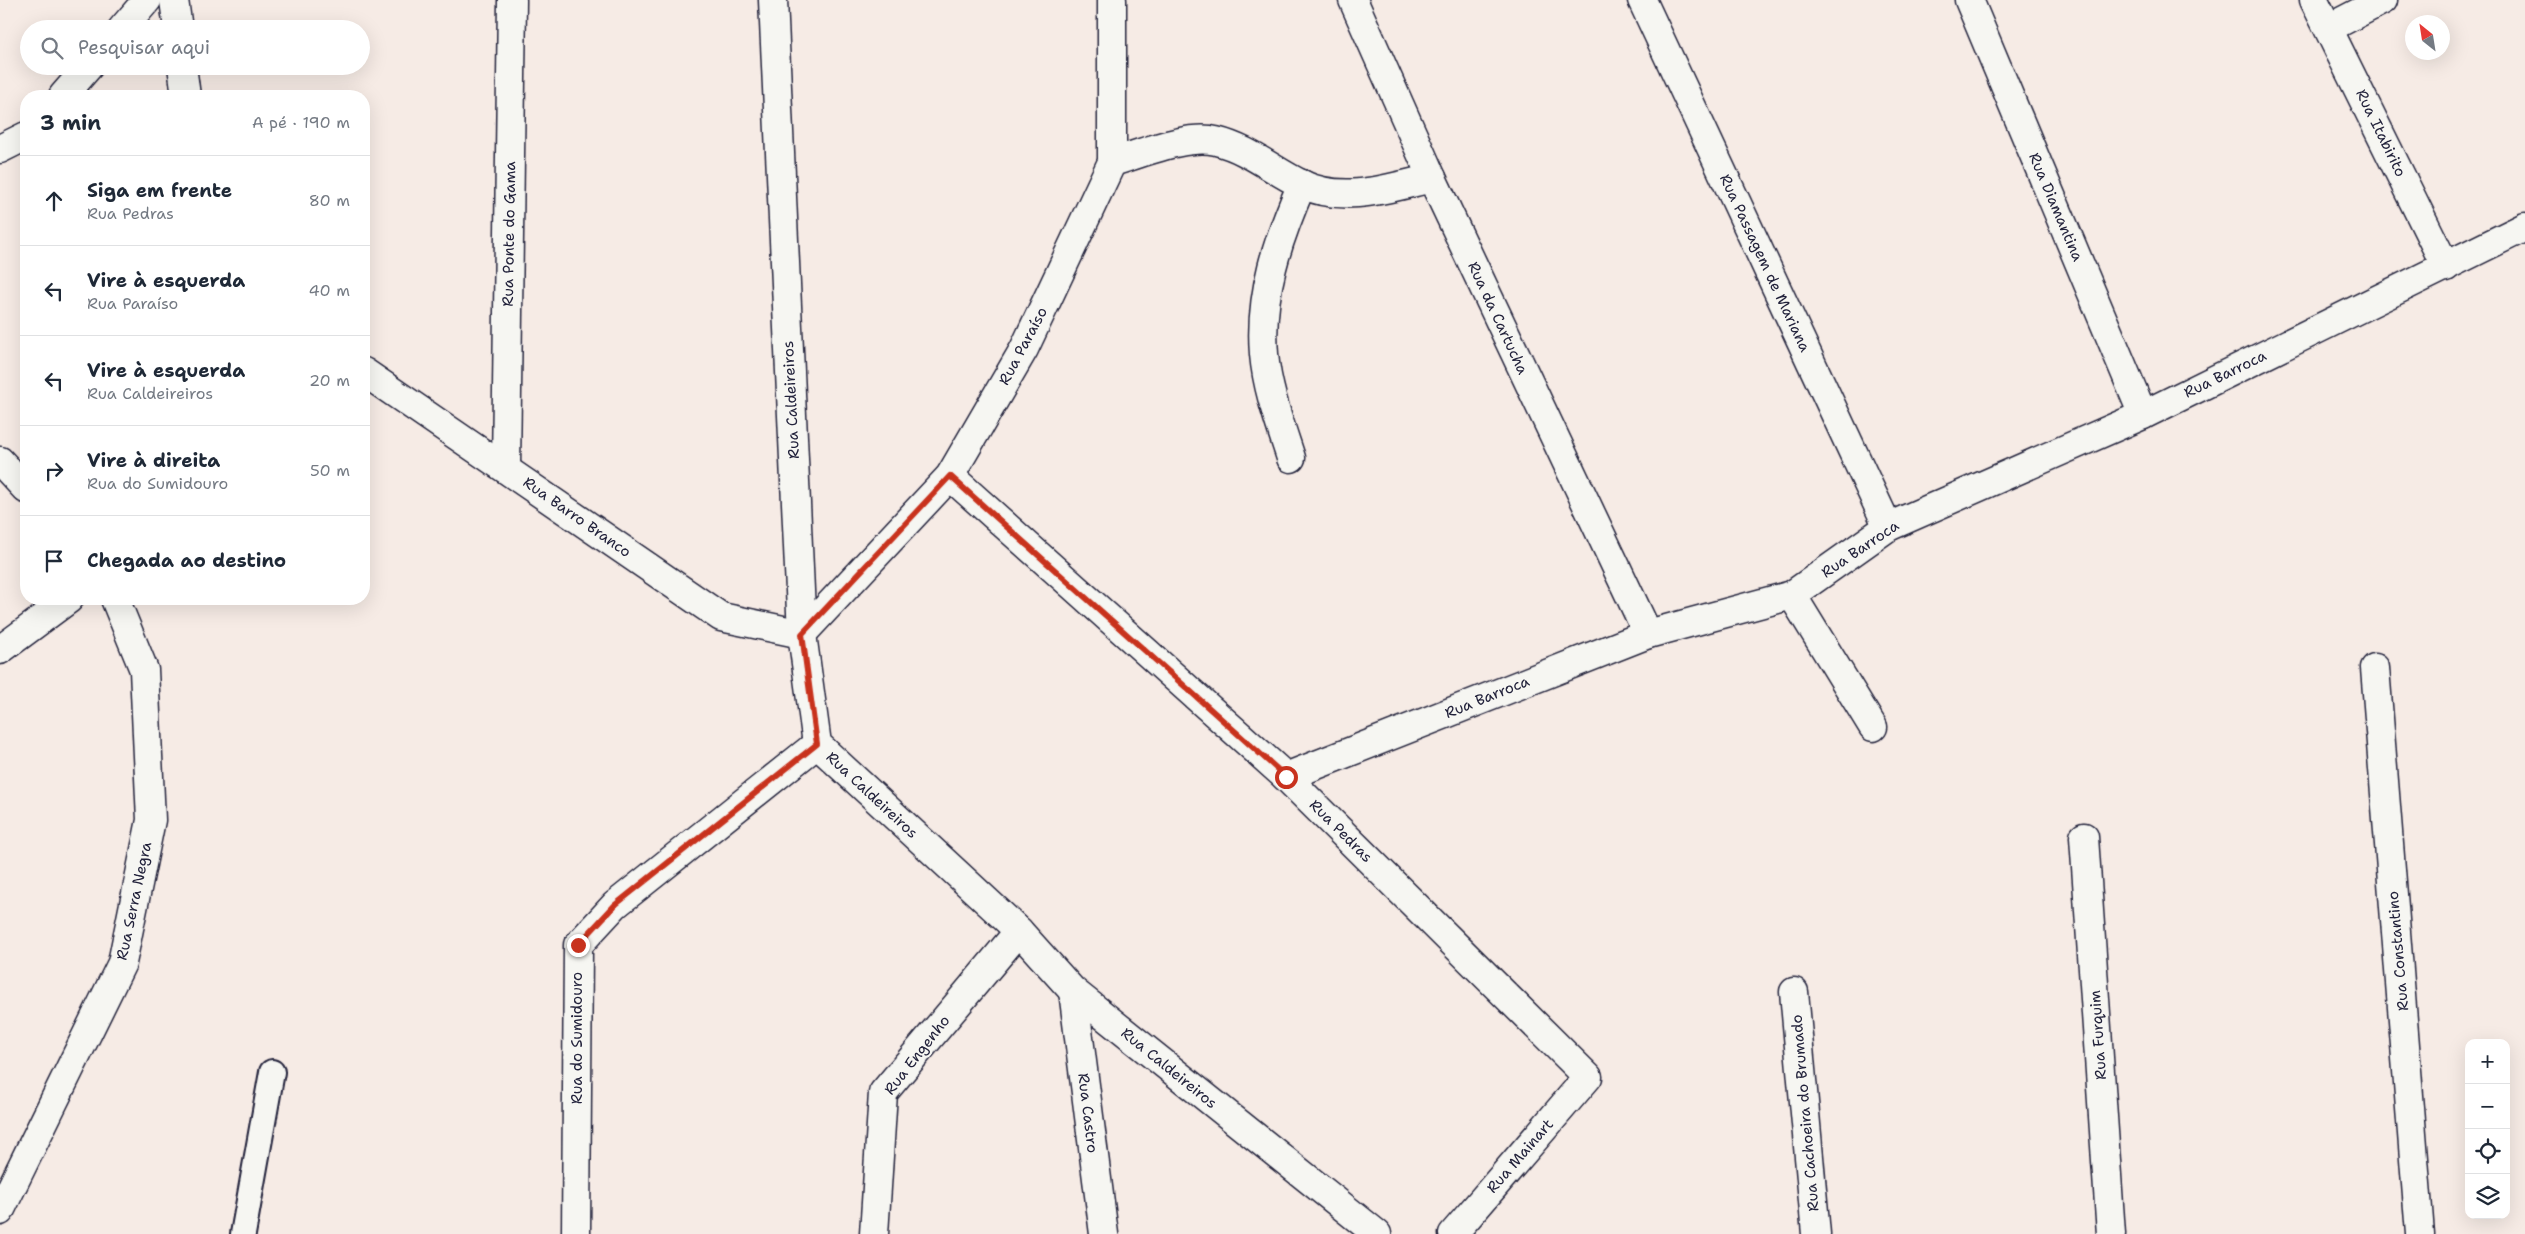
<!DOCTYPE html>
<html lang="pt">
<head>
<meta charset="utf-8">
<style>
	:root { --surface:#fff; --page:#f2f2f3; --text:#1f2937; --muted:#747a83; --line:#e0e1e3 }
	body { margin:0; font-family:"Shantell Sans",sans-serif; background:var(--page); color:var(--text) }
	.controls { position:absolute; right:15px; bottom:15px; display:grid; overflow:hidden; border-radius:10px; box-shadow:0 5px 20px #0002 }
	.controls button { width:45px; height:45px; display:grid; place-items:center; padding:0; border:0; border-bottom:1px solid var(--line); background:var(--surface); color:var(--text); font:25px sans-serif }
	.compass { position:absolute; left:2405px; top:15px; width:45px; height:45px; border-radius:50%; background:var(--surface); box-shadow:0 5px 20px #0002; rotate:330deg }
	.stop { position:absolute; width:15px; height:15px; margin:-11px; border:4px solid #c8321e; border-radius:50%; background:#fff }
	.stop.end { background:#c8321e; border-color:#fff; box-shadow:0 1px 5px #0008 }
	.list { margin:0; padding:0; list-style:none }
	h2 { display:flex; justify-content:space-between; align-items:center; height:65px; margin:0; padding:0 20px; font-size:21px }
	h2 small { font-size:16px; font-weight:400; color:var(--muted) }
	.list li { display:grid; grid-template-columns:32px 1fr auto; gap:15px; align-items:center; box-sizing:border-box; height:90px; padding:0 20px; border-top:1px solid var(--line) }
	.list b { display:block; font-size:19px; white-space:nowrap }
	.list p { margin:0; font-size:16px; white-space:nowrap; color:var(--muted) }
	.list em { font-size:16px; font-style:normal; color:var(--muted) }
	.icon { flex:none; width:28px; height:28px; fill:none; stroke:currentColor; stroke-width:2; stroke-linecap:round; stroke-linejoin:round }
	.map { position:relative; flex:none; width:2525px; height:1234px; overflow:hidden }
	.search { position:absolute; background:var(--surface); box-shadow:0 5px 20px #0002; left:20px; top:20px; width:350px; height:55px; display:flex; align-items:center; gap:12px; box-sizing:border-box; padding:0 18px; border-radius:28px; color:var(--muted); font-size:19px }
	.panel { position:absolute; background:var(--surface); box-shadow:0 5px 20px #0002; left:20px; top:90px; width:350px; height:515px; border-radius:20px }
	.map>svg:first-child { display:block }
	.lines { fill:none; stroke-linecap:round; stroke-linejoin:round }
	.lane-casing { stroke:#22223b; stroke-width:28 }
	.street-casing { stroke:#22223b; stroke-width:31 }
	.secondary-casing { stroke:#22223b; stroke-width:31 }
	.lane { stroke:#f6f6f2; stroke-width:24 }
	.street { stroke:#f6f6f2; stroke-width:28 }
	.secondary { stroke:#f6f6f2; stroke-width:28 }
	.route { stroke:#c8321e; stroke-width:6 }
	.labels { text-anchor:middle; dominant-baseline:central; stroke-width:4; stroke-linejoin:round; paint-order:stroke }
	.street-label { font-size:15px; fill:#22223b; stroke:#f6f6f2 }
</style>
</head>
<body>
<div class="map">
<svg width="2525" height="1234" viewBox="0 0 2525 1234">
	<rect width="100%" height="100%" fill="#f6ebe5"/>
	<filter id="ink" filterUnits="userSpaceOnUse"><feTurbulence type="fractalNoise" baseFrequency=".02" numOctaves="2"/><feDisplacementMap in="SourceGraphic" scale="10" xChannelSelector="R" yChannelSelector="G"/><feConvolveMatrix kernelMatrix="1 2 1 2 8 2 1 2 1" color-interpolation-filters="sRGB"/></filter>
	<g filter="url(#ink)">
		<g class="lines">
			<g class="lane-casing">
				<polyline id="lane" points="243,1234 272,1072"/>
			</g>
			<g class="street-casing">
				<g id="street">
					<polyline points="174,0 178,29"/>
					<polyline points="773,0 802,634 817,744 1019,931 1073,991 1377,1234"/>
					<polyline points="1353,0 1432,178 1648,634"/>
					<polyline points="1642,0 1888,527"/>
					<polyline points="2314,0 2446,267"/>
					<polyline points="2329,28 2383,0"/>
					<polyline points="122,29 147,0"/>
					<polyline points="182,66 186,96"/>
					<polyline points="63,96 89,66"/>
					<polyline points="0,149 26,136"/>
					<path d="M1112,162C1141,154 1187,134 1216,141C1249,149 1272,170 1301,184C1344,204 1389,188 1432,178"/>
					<polyline points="364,372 721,617 802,634 950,476 1024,349 1112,162 1112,0"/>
					<path d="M1291,458C1280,424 1267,389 1264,354C1259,294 1278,239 1302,184"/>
					<polyline points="0,461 26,489"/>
					<polyline points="506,468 512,0"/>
					<polyline points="950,476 1286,777 1588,1077 1453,1234"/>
					<polyline points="1792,595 1873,727"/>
					<polyline points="0,650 69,599"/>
					<polyline points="2375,668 2420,1234"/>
					<polyline points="2084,837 2111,1234"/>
					<polyline points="1073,991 1104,1234"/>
					<polyline points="1794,992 1816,1234"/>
					<polyline points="0,1211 122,963 151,820 144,670 115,599"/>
					<polyline points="576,1234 578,945 615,905 817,744"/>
					<polyline points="874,1234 883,1093 1019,931"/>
				</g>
			</g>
			<g class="secondary-casing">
				<g id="secondary">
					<polyline points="1969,0 2143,415"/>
					<polyline points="1286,777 1648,634 1792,595 1888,527 2143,415 2525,227"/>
				</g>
			</g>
			<use href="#lane" class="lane"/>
			<use href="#street" class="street"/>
			<use href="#secondary" class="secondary"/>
		</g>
	</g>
	<g class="lines" filter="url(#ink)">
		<polyline class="route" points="578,945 615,905 817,744 802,634 950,476 1286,777"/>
	</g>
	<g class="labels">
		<g class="street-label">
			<text transform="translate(2381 133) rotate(64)">Rua Itabirito</text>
			<text transform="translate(2056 207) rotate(67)">Rua Diamantina</text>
			<text transform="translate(509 234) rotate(-89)">Rua Ponte do Gama</text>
			<text transform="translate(1765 263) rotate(65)">Rua Passagem de Mariana</text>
			<text transform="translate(1498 318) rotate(65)">Rua da Cartucha</text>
			<text transform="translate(1023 346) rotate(-62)">Rua Paraíso</text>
			<text transform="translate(2225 374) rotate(-26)">Rua Barroca</text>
			<text transform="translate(791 400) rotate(-93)">Rua Caldeireiros</text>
			<text transform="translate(577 517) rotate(35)">Rua Barro Branco</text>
			<text transform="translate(1860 549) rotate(-34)">Rua Barroca</text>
			<text transform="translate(1487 697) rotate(-22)">Rua Barroca</text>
			<text transform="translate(872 795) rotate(43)">Rua Caldeireiros</text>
			<text transform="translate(1341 831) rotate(45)">Rua Pedras</text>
			<text transform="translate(134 901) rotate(-78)">Rua Serra Negra</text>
			<text transform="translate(2398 951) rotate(-95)">Rua Constantino</text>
			<text transform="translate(2098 1035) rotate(-94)">Rua Furquim</text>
			<text transform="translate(577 1038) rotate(-90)">Rua do Sumidouro</text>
			<text transform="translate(917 1055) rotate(-52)">Rua Engenho</text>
			<text transform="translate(1169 1068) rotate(39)">Rua Caldeireiros</text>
			<text transform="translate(1088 1113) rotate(83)">Rua Castro</text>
			<text transform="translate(1805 1113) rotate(-95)">Rua Cachoeira do Brumado</text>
			<text transform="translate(1520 1156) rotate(-49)">Rua Mainart</text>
		</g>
	</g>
</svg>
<div class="controls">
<button>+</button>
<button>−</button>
<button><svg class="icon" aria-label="locate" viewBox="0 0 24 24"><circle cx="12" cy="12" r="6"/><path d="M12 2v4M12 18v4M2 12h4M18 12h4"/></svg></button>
<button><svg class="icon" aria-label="layers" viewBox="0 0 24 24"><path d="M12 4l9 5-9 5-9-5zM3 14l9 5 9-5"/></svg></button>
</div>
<svg class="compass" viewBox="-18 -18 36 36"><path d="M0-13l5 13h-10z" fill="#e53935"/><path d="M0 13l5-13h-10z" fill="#747a83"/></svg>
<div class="stop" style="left:1286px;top:777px"></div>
<div class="stop end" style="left:578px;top:945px"></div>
<div class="search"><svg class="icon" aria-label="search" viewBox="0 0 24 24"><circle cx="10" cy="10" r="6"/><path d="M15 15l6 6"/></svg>Pesquisar aqui</div>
<section class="panel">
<h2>3 min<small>A pé · 190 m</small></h2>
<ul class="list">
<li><svg class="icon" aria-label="ahead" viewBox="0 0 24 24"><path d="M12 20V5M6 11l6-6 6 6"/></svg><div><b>Siga em frente</b><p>Rua Pedras</p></div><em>80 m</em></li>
<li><svg class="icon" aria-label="left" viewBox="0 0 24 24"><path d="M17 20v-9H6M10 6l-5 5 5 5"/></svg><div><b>Vire à esquerda</b><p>Rua Paraíso</p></div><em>40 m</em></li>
<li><svg class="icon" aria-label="left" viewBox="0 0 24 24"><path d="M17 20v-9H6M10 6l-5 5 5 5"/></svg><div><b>Vire à esquerda</b><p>Rua Caldeireiros</p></div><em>20 m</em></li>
<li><svg class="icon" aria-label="right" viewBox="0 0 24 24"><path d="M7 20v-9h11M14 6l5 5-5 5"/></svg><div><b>Vire à direita</b><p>Rua do Sumidouro</p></div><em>50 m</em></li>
<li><svg class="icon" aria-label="arrive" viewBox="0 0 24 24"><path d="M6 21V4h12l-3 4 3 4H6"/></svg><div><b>Chegada ao destino</b></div></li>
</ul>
</section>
</div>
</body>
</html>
